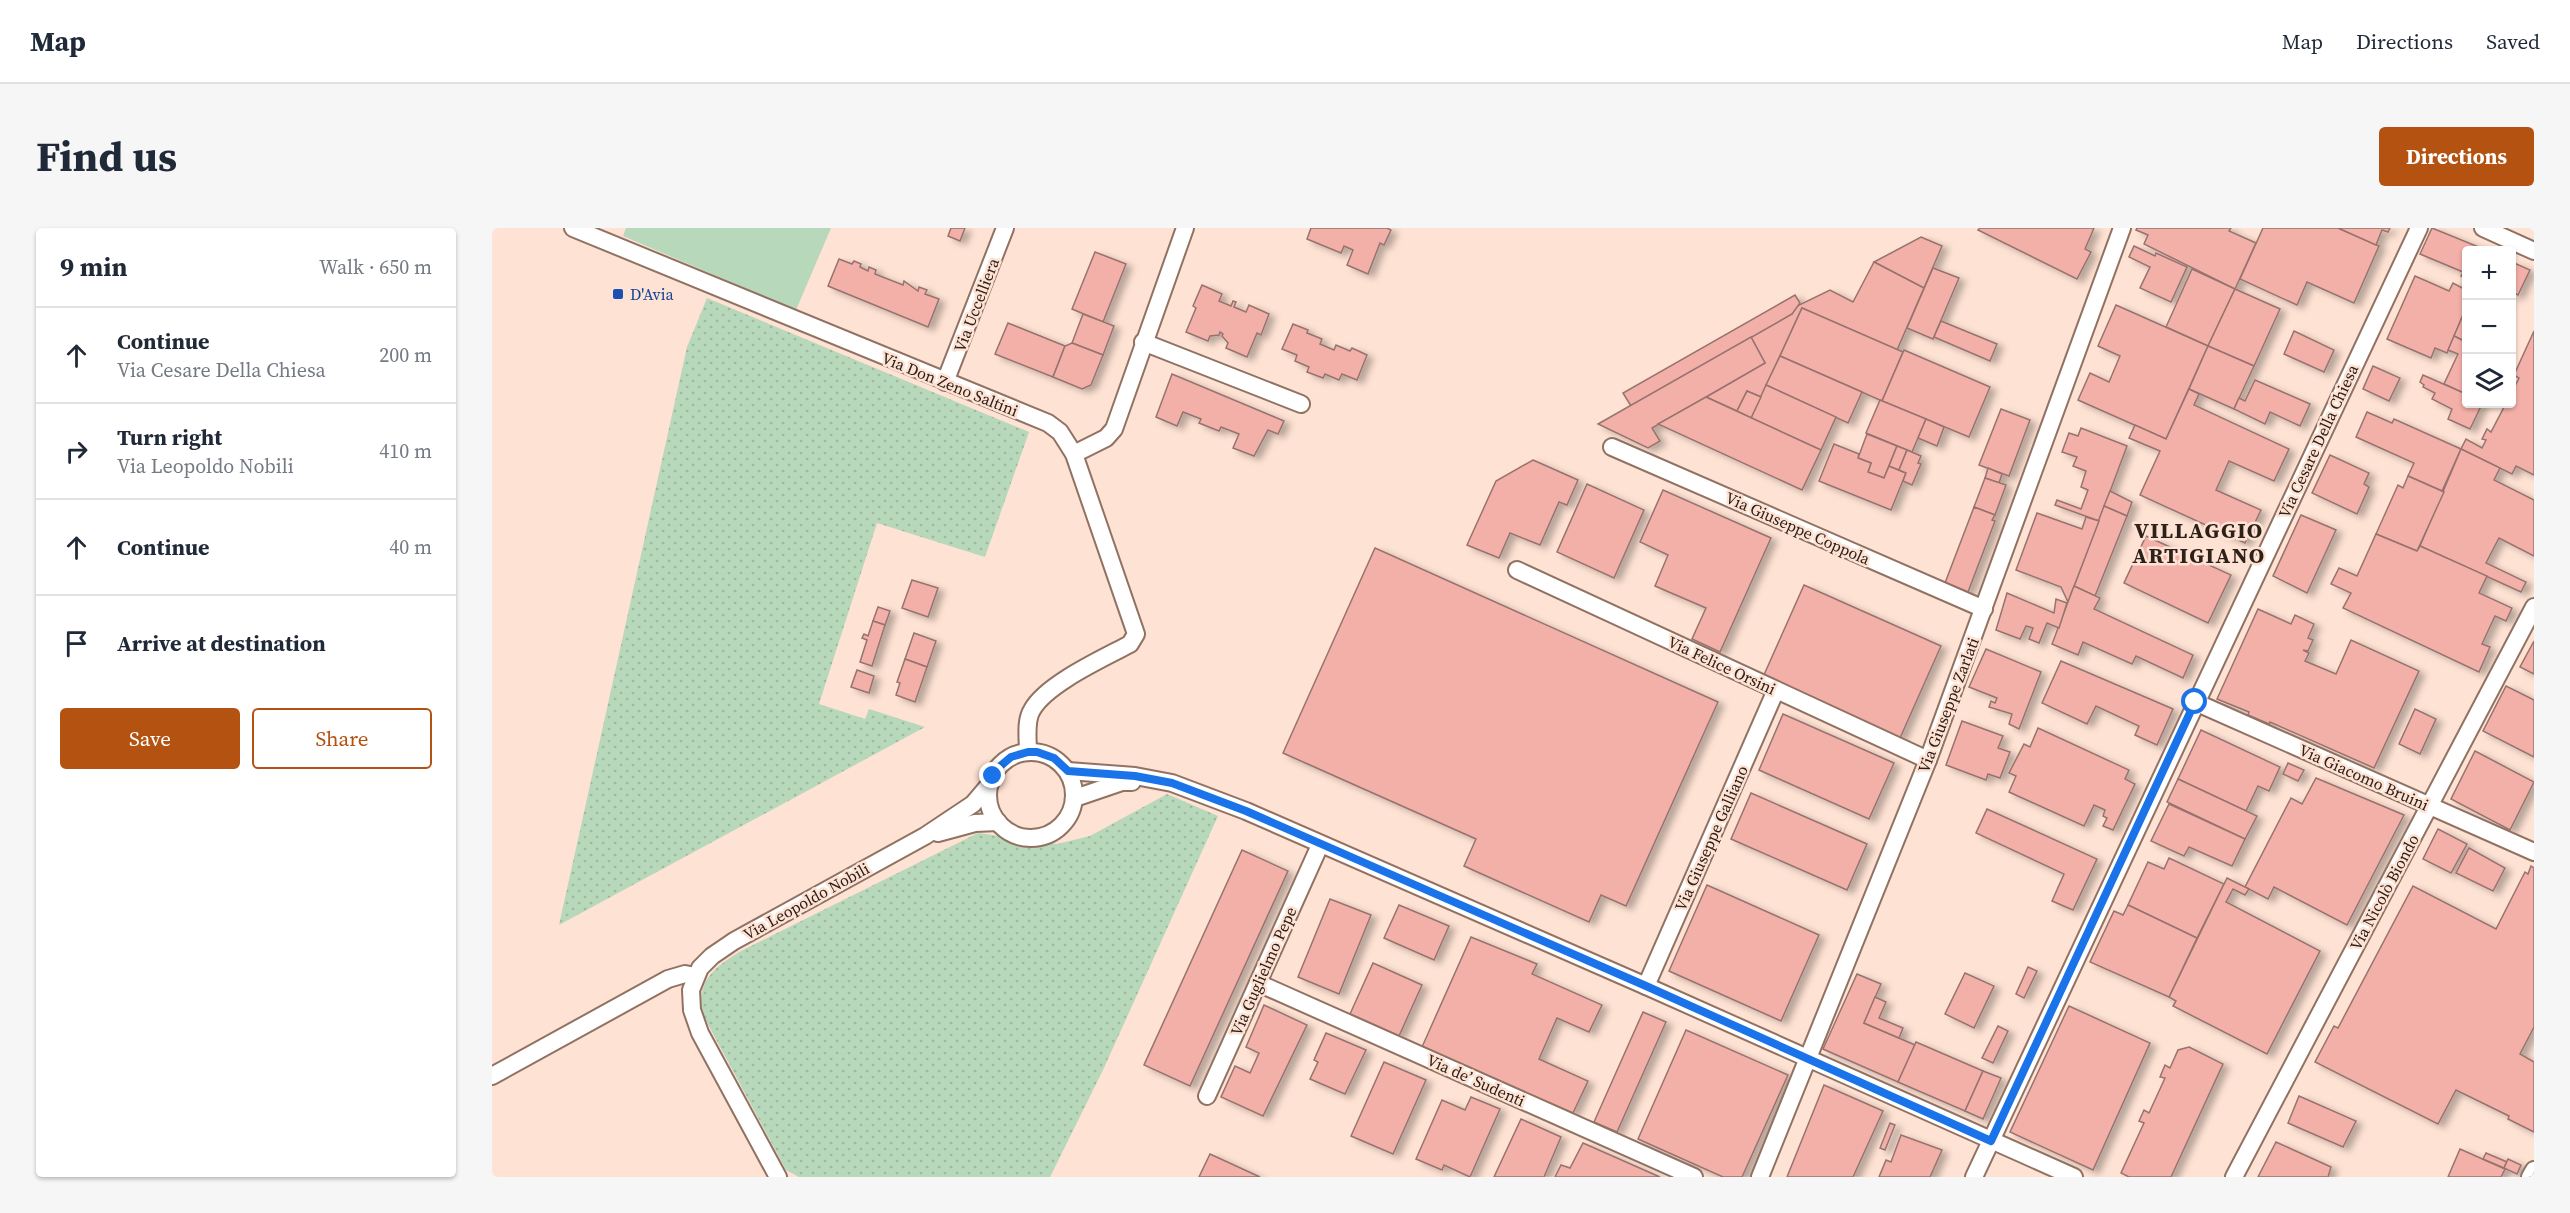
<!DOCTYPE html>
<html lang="en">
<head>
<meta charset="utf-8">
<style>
	:root { --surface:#fff; --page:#f6f6f7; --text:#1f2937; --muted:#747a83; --line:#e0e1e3; --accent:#b35211 }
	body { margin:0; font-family:"Source Serif 4",serif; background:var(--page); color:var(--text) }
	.controls { position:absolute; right:18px; top:18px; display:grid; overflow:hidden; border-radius:6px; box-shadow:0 2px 4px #0004 }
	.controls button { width:54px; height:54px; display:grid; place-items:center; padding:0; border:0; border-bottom:2px solid var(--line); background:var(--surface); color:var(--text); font:30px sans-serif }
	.stop { position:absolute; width:18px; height:18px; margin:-14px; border:4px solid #1a73e8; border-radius:50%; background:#fff }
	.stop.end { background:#1a73e8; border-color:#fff; box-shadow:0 2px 6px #0008 }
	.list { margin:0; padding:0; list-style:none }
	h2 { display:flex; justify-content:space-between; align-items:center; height:78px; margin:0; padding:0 24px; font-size:26px }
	h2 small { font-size:20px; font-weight:400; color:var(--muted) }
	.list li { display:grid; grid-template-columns:39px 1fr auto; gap:18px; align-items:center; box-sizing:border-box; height:96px; padding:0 24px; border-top:2px solid var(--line) }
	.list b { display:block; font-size:22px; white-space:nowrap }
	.list p { margin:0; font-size:20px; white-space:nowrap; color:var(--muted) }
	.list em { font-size:20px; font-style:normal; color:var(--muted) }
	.actions { display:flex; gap:12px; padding:18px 24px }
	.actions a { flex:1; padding:14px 0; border:2px solid var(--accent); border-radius:6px; text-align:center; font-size:21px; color:var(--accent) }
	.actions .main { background:var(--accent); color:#fff }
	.icon { flex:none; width:33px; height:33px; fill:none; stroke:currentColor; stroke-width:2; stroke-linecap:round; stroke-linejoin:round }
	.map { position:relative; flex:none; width:2042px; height:949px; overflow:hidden; border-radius:6px }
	header { display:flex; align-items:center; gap:36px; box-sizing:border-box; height:84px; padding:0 30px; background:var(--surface); border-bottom:2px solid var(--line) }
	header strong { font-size:28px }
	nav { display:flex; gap:33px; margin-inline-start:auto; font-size:21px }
	.intro { display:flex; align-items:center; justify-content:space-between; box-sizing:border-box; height:144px; padding:0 36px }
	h1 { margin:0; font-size:42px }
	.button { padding:15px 27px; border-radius:6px; background:var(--accent); color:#fff; font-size:21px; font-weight:700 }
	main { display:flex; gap:36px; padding:0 36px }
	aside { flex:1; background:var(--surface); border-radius:6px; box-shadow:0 2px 4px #0004 }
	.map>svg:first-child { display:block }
	.grass { fill:url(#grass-dots) }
	.park { fill:#b7d8bb }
	.building { fill:#f3b0a8; stroke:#97736f; stroke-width:1.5; filter:url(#shadow) }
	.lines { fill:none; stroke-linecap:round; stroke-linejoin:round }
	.street-casing { stroke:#917262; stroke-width:20 }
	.street { stroke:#fff; stroke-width:16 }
	.route { stroke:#1a73e8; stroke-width:8 }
	.transit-dot { fill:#1a4fb4; stroke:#fee2d3; stroke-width:2 }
	.labels { text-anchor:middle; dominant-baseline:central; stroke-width:5; stroke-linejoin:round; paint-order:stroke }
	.transit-label { font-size:16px; fill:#164399; stroke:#fee2d3; text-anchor:start }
	.street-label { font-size:16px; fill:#2c2019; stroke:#fee2d3 }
	.district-label { font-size:22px; font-weight:bold; letter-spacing:1.5px; fill:#2c2019; stroke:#fee2d3 }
</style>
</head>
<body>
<header>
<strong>Map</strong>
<nav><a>Map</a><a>Directions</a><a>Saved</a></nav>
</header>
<div class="intro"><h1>Find us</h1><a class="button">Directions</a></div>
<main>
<aside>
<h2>9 min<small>Walk · 650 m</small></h2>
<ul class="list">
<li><svg class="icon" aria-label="ahead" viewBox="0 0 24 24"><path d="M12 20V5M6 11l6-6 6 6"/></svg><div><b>Continue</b><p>Via Cesare Della Chiesa</p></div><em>200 m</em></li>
<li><svg class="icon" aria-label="right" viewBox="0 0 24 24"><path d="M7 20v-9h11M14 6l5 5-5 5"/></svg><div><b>Turn right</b><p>Via Leopoldo Nobili</p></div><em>410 m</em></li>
<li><svg class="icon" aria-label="ahead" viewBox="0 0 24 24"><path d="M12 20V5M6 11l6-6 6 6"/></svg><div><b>Continue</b></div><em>40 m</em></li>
<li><svg class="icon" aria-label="arrive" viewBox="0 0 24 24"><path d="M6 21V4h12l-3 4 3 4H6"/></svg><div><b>Arrive at destination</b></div></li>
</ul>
<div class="actions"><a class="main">Save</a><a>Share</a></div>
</aside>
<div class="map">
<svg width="2042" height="949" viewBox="0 0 2042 949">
	<defs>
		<pattern id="grass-dots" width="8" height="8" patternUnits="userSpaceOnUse" patternTransform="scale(1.5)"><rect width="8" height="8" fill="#b7d8bb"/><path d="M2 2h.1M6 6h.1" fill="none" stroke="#9eb9a0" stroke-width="1.8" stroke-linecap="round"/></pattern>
		<filter id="shadow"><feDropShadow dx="6" dy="3.5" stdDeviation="3" flood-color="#0004"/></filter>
	</defs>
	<rect width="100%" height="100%" fill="#fee2d3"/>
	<g class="grass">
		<polygon points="215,70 537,204 493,329 385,295 327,476 373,491 377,481 433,499 67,697 195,119"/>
		<path d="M675,566L726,588L611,842L558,949H307L294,942L211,787C203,753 223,739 249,723L486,605L565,616L598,608Z"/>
	</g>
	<polygon class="park" points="134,0 339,0 304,82 131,8"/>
	<g class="building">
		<polygon points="459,0 473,0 468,13 456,8"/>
		<polygon points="819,0 895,0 899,2 892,17 888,15 876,46 855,37 861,22 852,18 849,25 815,11"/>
		<polygon points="1488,0 1602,0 1593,21 1599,24 1585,51 1486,2"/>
		<polygon points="1645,0 1739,0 1737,3 1764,15 1743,61 1652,16 1656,7 1644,2"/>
		<polygon points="1771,0 1846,0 1887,18 1862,75 1815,54 1805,77 1748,51"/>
		<polygon points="1846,0 1898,0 1896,4 1890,2 1884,17"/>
		<polygon points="1940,0 1994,22 1974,22 1974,50 1969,48 1971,44 1928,26"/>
		<polygon points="1429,9 1450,18 1432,60 1382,34"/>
		<polygon points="1642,18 1663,28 1664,25 1695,39 1679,74 1648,60 1658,39 1637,29"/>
		<polygon points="603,24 634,36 611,94 580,81"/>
		<polygon points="347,31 360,36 362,33 369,36 368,39 376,43 377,39 384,42 383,46 411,57 412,53 426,63 427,59 435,62 433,66 447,71 436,99 336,58"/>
		<polygon points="1382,34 1432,60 1405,122 1310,80 1269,169 1255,163 1245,183 1214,169 1273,135 1259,109 1300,86 1305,78 1338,62 1361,74"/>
		<polygon points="2020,34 2038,42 2026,67 2022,65 2020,71"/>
		<polygon points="1441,40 1467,50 1441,111 1415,100"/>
		<polygon points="1700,41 1743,61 1716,118 1674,99"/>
		<polygon points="1923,48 1957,63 1961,55 1974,62 1974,80 1955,125 1943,120 1939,130 1895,111"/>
		<polygon points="710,57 730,66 727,73 739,78 741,73 744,74 742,79 754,84 757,77 777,86 769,107 765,105 755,129 734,120 736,115 730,108 731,106 728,104 727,107 718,108 716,113 694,104 704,80 701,78"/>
		<polygon points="1743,61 1788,81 1762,138 1716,118"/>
		<polygon points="1303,67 1308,75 1300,86 1139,178 1131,165"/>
		<polygon points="1624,77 1716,118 1674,211 1586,172 1598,145 1617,154 1628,128 1606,118"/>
		<polygon points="1310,80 1411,124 1390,173 1288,128"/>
		<polygon points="1974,80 1974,114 1962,108"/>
		<polygon points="591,86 622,98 611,127 580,115"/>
		<polygon points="1449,93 1505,116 1498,133 1442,109"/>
		<polygon points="516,95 573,118 561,149 503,126"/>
		<polygon points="801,96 816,102 815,105 830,111 828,116 842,122 844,117 858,123 860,120 875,127 865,152 850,146 847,152 833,146 831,150 815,144 817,139 803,133 805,127 790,121"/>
		<polygon points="1802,103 1842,122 1832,144 1792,126"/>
		<polygon points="2042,103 2042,247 2024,238 2020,246 1969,221 1974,211 1990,220 1994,212 1990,211 1995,201 1999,204 2012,179 2007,176 2020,176 2020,164 2027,150 2022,147"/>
		<polygon points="1962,108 1974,114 1974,166 1952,156 1966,126 1956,122"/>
		<polygon points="1259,109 1273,135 1160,200 1168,213 1156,220 1106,196"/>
		<polygon points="580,115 611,127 599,157 590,161 561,149 573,118"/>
		<polygon points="1716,118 1762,138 1742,181 1697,161"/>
		<polygon points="1412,122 1498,159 1477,209 1390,173"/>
		<polygon points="1288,128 1370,164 1356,195 1274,157"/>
		<polygon points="1881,138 1908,150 1897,173 1871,161"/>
		<polygon points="680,146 792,193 786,206 776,202 762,228 741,220 747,206 729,199 727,203 707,195 709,191 691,184 685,198 664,189"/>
		<polygon points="1931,147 1974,166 1974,176 1990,176 1978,201 1956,191 1960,181 1940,171 1943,165 1931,159 1932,157 1928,154"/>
		<polygon points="1763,152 1818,176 1808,198 1778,184 1773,196 1742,181 1747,170 1753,173"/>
		<polygon points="1274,157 1344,189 1329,222 1259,190"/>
		<polygon points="1697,161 1707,166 1702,177 1797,221 1782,253 1737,233 1724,262 1769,282 1753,315 1648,267 1668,223 1637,210 1643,197 1674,211"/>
		<polygon points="1255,163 1269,169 1259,190 1245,183"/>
		<polygon points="1214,169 1329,222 1310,262 1166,196"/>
		<polygon points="1388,172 1434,191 1420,224 1374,205"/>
		<polygon points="1509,181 1538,192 1517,248 1487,237"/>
		<polygon points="1875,184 1900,195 1902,191 1969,221 1950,263 1916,248 1922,235 1864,209"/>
		<polygon points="1434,191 1452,199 1445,218 1426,210"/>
		<polygon points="1589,200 1635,218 1607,293 1563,277 1565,272 1589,281 1596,262 1589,259 1594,243 1581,238 1585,229 1570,224 1577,205 1586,208"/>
		<polygon points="1375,206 1405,218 1392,250 1376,244 1379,235 1366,230"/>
		<polygon points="1342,216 1367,226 1366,230 1379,235 1376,244 1392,250 1397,238 1414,245 1399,282 1327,253"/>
		<polygon points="1405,218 1415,222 1407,242 1397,238"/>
		<polygon points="1969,221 2008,240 2002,252 2042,272 2042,328 2007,310 1994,335 2034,354 2029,364 1928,318"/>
		<polygon points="1415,222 1429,228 1426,235 1429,236 1420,257 1411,253 1414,245 1407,242"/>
		<polygon points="1838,227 1877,245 1872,256 1877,259 1865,286 1820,265"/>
		<polygon points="1041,232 1086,252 1075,277 1067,274 1048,317 1018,305 1007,330 975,317 1004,253"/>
		<polygon points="1496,240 1510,246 1507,255 1493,250"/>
		<polygon points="1916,248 1952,264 1925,323 1884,306 1906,257 1911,260"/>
		<polygon points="1493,250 1514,257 1503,287 1482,279"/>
		<polygon points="1095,256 1152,282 1122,350 1065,324"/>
		<polygon points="1171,262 1279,310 1228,424 1200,411 1214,380 1163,358 1176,327 1148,314"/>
		<polygon points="1618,263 1640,274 1635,288 1612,278"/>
		<polygon points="1612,278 1635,288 1603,368 1582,358"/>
		<polygon points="1482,279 1503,287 1500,292 1503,293 1476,364 1453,355"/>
		<polygon points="1545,285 1590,301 1594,289 1607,293 1576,374 1569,359 1524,342"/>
		<polygon points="1809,287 1844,302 1815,365 1781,348"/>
		<polygon points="1884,306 1925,323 1928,318 1995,348 1987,365 2020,380 2014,393 2003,388 1990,416 1998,419 1987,444 1851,380 1859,365 1839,356 1847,340 1865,348"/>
		<polygon points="1654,308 1739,347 1716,395 1632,355"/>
		<polygon points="883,320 1226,474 1134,678 1109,667 1097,694 972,638 984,611 791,525"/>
		<polygon points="420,352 446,360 436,389 410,380"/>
		<polygon points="1312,357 1449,418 1408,510 1271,449"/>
		<polygon points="1582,358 1608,370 1602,381 1701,427 1691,450 1644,428 1640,436 1591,414 1586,427 1560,416"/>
		<polygon points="1515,365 1562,385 1564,371 1575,375 1567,400 1555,395 1547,415 1537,411 1541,400 1534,398 1528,411 1504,402"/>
		<polygon points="386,379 398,383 393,397 381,393"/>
		<polygon points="1766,381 1799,396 1803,387 1822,396 1816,410 1821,412 1816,423 1811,422 1817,425 1813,433 1844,446 1859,412 1927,443 1882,540 1778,494 1777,496 1756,487 1757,484 1725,471"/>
		<polygon points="381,393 393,397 380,438 368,434 375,412 370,410 372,406 376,408"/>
		<polygon points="422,405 444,413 435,439 413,431"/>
		<polygon points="2042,413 2042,446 2028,439"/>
		<polygon points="1494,421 1549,444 1527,501 1517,496 1520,486 1497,479 1499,473 1503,475 1505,470 1477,459"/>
		<polygon points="413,431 435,439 423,474 404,467 408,455 405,454"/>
		<polygon points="1569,433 1681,481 1665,517 1643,507 1647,498 1604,478 1595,496 1550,475"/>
		<polygon points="365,442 382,448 377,465 359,459"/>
		<polygon points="2014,458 2042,472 2042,529 1991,503"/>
		<polygon points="1923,481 1944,491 1928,526 1907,516"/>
		<polygon points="1291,486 1402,535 1377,591 1267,542"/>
		<polygon points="1470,493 1511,508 1506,520 1518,524 1508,550 1496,546 1494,552 1454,537"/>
		<polygon points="1546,500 1637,542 1633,551 1643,556 1621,602 1611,598 1615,590 1611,588 1613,582 1602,577 1592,598 1517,564 1524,548 1517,545 1532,516 1538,519"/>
		<polygon points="1709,502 1788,539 1777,563 1766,558 1754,583 1686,551"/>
		<polygon points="1983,523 2042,554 2018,602 1959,571"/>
		<polygon points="1796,535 1812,542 1806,553 1791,546"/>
		<polygon points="1824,550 1912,587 1855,697 1782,659 1776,671 1753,659 1799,570 1810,576"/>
		<polygon points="1686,551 1765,588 1753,611 1675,574"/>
		<polygon points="1259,565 1375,616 1355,662 1239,611"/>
		<polygon points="1677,576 1753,611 1740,638 1697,619 1692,628 1659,613"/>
		<polygon points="1495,581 1605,631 1581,682 1560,673 1572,646 1484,605"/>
		<polygon points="1946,601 1975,616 1959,645 1931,631"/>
		<polygon points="1977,620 2013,640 2001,663 1964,645"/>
		<polygon points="750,622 796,643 698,858 652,837"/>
		<polygon points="1677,630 1732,656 1705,710 1636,677 1656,634 1672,641"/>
		<polygon points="2039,638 2042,640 2042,799 2028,826 2042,834 2042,904 2016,891 2017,888 1964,862 1946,896 1823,834 1842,798 1846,800 1921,658 2004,701 2033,644 2036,646"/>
		<polygon points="1735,650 1757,661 1753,667 1741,661 1734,674 1828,723 1775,826 1681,778 1684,773 1677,769"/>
		<polygon points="1215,657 1327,707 1289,793 1177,743"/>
		<polygon points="838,671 879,687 847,766 806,749"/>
		<polygon points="907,677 957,698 942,732 892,710"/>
		<polygon points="1636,677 1705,710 1677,769 1598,734 1622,683 1631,687"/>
		<polygon points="979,709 1045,736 1040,746 1110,777 1097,804 1065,790 1047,831 1096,853 1081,885 930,819"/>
		<polygon points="881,735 930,757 907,808 858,786"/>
		<polygon points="1536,739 1545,743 1532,770 1524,766"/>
		<polygon points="1473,745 1502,758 1482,800 1453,786"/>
		<polygon points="1365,746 1389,756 1372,795 1423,817 1406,854 1331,821"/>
		<polygon points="1383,769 1394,774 1387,790 1411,800 1407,810 1372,795"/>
		<polygon points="772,777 815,797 771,888 729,869 743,838 758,845 767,825 754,819"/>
		<polygon points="1577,778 1658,815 1601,942 1518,904"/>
		<polygon points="1151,784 1174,794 1125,904 1102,894"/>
		<polygon points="1506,798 1516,803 1501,835 1490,830"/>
		<polygon points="1194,802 1296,847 1250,949 1231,949 1146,911"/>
		<polygon points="834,805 874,822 853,866 818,851 826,834 822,832"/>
		<polygon points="1424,814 1491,843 1473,883 1406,854"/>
		<polygon points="1697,819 1731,836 1679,949 1637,949 1629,945 1652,895 1647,893 1652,882 1657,885 1673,850 1668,849 1673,837 1678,840 1686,822"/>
		<polygon points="892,834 934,852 901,926 859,908"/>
		<polygon points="1491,843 1509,850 1491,891 1473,883"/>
		<polygon points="1332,857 1391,883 1361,949 1295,949"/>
		<polygon points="1807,868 1864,893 1851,919 1796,895"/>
		<polygon points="979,869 1008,881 978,949 952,937 950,942 924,931 950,872 973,882"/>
		<polygon points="1029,891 1069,909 1052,949 1002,949"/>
		<polygon points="1398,895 1403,897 1393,922 1388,920"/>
		<polygon points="1409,907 1450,922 1438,949 1387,949 1394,932 1399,934"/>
		<polygon points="1784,914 1839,939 1836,949 1766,949"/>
		<polygon points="1091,915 1168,949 1063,949 1069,937 1078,940"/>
		<polygon points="1968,921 2013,941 2009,949 1956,949"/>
		<polygon points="1994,925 2015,934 2012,940 1991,931"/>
		<polygon points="718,926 768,949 707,949"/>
		<polygon points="2016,931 2029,937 2025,946 2012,940"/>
	</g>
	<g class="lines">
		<g class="street-casing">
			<g id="street">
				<polyline points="81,0 556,195 568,204 582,226 614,210 622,201 693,0"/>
				<polyline points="1991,0 2042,23"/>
				<polyline points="651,114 809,176"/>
				<polyline points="453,154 513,0"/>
				<polyline points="1120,219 1492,381"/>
				<polyline points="1025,342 1436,532"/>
				<polyline points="1703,474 2042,624"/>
				<path d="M536,524C536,511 533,493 540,482C554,456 612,430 638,416L644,406L582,226"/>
				<circle cx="539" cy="567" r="43"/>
				<polyline points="576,543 643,548 680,555 754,583 1154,758 1582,949"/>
				<polyline points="583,570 630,554 640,554"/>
				<polyline points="446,605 483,595 506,594"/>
				<polyline points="766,755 1202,949"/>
				<polyline points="1154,758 1284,462"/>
				<polyline points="0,848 176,751 193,746 204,748"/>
				<polyline points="715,868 828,617"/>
				<polyline points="286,949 208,805 200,782 199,762 208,740 220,728 242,713 433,608 481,576 498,556"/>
				<polyline points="1268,949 1436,532 1630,0"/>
				<polyline points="1482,949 1927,0"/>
				<polyline points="1742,949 2042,379"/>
				<polyline points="2038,949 2042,942"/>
			</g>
		</g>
		<use href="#street" class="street"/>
	</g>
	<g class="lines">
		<polyline class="route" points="501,548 506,540 519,529 536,524 545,524 562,530 576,543 643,548 680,555 754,583 1154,758 1499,913 1703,474"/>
	</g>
	<rect class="transit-dot" x="120" y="60" width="12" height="12" rx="3"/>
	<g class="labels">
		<g class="transit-label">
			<text x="138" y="66">D'Avia</text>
		</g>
		<g class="street-label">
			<text transform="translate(484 77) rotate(-69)">Via Uccelliera</text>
			<text transform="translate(458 156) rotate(22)">Via Don Zeno Saltini</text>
			<text transform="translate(1826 213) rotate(-65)">Via Cesare Della Chiesa</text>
			<text transform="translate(1306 300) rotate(24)">Via Giuseppe Coppola</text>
			<text transform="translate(1230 437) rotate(25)">Via Felice Orsini</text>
			<text transform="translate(1456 477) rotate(-69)">Via Giuseppe Zarlati</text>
			<text transform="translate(1872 549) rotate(24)">Via Giacomo Bruini</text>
			<text transform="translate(1219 610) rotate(-66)">Via Giuseppe Galliano</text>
			<text transform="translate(1892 664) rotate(-62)">Via Nicolò Biondo</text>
			<text transform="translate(314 673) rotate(-29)">Via Leopoldo Nobili</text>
			<text transform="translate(771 743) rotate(-66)">Via Guglielmo Pepe</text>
			<text transform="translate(984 852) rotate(24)">Via de’ Sudenti</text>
		</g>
		<g class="district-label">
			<text x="1707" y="302">VILLAGGIO<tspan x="1707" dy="25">ARTIGIANO</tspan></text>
		</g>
	</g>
</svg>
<div class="controls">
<button>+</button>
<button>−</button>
<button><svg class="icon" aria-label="layers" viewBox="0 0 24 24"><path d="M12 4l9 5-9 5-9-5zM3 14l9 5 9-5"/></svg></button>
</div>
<div class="stop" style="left:1703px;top:474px"></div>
<div class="stop end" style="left:501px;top:548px"></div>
</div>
</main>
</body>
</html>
